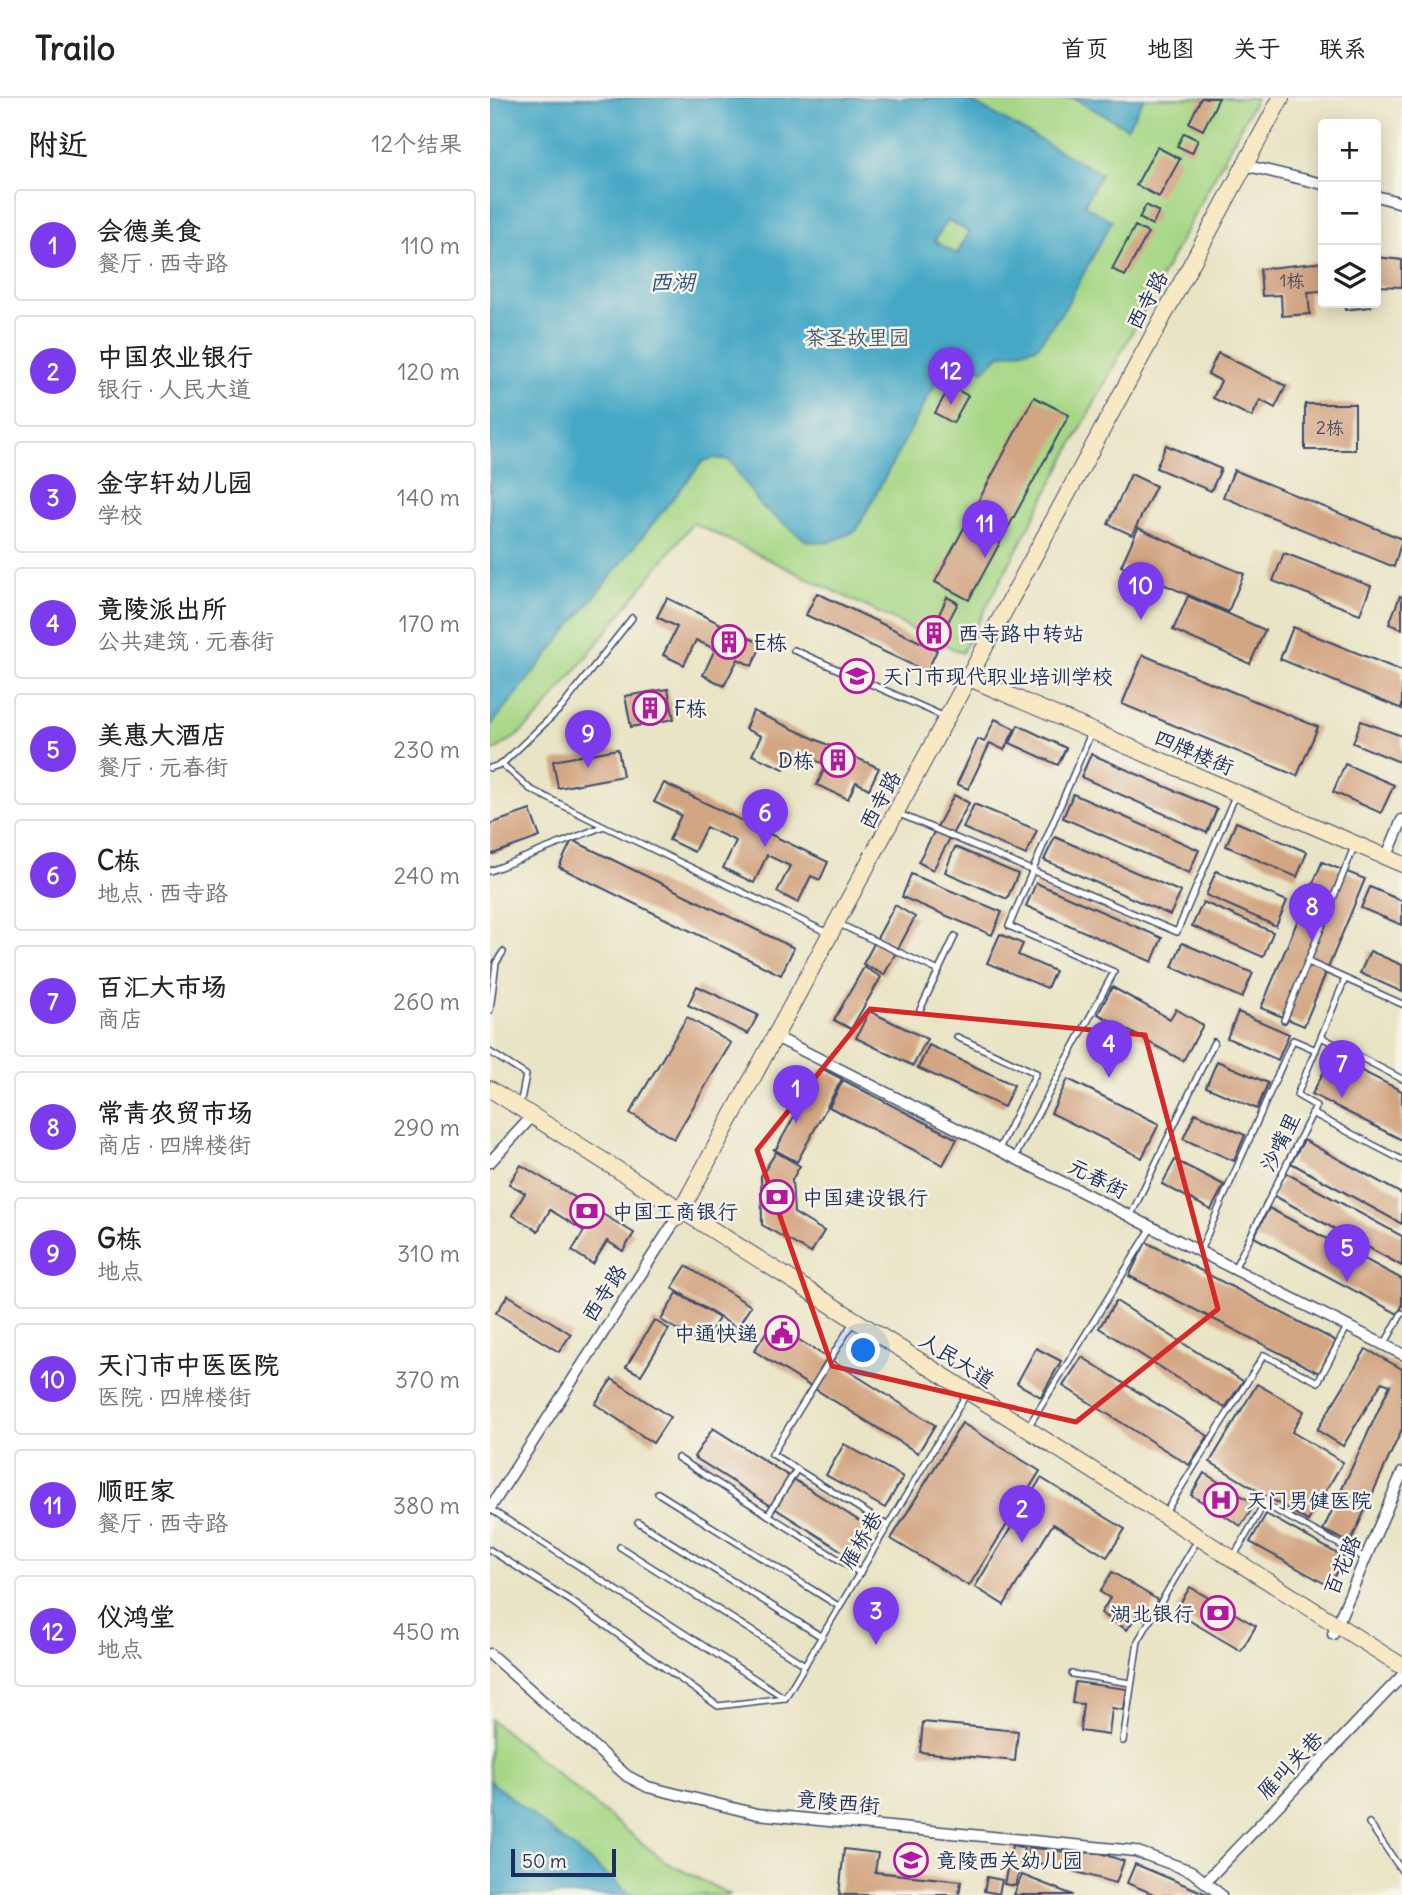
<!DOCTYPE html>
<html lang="zh">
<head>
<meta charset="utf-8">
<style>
	:root { --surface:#fff; --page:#f6f6f6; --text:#222; --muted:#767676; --line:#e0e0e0; --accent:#7c3aed }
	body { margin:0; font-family:Delius,"LXGW WenKai TC",sans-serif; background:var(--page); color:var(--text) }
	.controls { position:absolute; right:21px; top:21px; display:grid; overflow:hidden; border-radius:7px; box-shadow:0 4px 18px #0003 }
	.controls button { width:63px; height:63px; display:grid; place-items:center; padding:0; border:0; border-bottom:2px solid var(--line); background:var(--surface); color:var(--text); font:35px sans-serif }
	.scale { position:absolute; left:21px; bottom:18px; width:105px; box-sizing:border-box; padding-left:7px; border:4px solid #1b2f5e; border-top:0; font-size:19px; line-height:24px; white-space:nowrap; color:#1b2f5e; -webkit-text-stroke:5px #f7f3e8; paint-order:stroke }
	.you { position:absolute; left:374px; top:1253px; width:24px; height:24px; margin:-18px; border:5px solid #fff; border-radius:50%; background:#1a73e8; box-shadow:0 0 0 10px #1a73e833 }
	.badge { display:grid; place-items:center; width:46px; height:46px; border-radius:50%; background:var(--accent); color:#fff; font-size:23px; font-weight:700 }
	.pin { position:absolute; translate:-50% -58px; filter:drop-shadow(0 2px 4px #0008) }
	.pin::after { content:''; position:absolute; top:37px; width:24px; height:21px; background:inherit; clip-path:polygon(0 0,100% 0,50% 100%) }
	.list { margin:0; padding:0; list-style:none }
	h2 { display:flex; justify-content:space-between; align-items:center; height:91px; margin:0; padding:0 28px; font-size:30px }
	h2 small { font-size:23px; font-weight:400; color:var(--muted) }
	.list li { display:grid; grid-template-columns:46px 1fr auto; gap:21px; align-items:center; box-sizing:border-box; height:112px; margin:0 14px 14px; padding:0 14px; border:2px solid var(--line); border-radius:7px }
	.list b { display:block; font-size:26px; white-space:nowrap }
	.list p { margin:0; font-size:23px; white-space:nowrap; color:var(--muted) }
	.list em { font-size:23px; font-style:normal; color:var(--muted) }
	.icon { flex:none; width:38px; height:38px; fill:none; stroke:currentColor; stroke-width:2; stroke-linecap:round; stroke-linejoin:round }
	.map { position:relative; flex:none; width:912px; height:1797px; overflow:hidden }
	header { display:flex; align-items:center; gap:42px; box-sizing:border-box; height:98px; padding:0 35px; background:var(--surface); border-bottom:2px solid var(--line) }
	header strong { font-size:33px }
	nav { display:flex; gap:38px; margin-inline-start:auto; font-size:24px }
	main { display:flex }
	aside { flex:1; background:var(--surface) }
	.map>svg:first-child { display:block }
	.green { fill:#a6d785; stroke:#608372; stroke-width:2 }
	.water { fill:#46a8c6; stroke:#306c92; stroke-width:2; fill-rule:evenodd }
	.building { fill:#d3a683 }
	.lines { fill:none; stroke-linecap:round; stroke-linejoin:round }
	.lane-casing { stroke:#3a4a6d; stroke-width:8 }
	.street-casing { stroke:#3a4a6d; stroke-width:13 }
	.secondary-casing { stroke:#3a4a6d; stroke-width:18 }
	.lane { stroke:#fff; stroke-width:5 }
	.street { stroke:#fff; stroke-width:10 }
	.secondary { stroke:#f8e8c3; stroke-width:16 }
	.marked { fill:none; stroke:#d62828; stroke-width:5; stroke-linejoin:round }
	.labels { text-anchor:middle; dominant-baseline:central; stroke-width:5; stroke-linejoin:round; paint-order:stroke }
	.number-label { font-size:18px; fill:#494d67 }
	.street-label { font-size:21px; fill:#1b2f5e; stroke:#f7f3e8 }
	.park-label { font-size:21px; fill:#3e5968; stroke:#f7f3e8 }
	.poi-label { font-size:21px; fill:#1b2f5e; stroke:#f7f3e8; text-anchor:start }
	.water-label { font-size:23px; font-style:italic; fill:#2a5982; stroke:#f7f3e8 }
</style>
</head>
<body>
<header>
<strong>Trailo</strong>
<nav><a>首页</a><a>地图</a><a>关于</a><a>联系</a></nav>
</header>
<main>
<aside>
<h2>附近<small>12个结果</small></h2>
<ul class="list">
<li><span class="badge">1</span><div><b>会德美食</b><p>餐厅 · 西寺路</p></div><em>110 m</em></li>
<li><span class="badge">2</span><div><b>中国农业银行</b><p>银行 · 人民大道</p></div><em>120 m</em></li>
<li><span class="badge">3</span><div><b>金字轩幼儿园</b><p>学校</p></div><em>140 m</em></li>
<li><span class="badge">4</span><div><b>竟陵派出所</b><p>公共建筑 · 元春街</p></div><em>170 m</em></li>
<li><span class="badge">5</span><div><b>美惠大酒店</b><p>餐厅 · 元春街</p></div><em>230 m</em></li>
<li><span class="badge">6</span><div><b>C栋</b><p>地点 · 西寺路</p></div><em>240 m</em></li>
<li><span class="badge">7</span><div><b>百汇大市场</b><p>商店</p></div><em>260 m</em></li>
<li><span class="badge">8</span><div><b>常青农贸市场</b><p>商店 · 四牌楼街</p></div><em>290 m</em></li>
<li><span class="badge">9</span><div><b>G栋</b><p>地点</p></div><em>310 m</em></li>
<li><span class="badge">10</span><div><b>天门市中医医院</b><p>医院 · 四牌楼街</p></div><em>370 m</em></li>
<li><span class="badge">11</span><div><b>顺旺家</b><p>餐厅 · 西寺路</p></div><em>380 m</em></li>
<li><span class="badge">12</span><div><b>仪鸿堂</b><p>地点</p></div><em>450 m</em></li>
</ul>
</aside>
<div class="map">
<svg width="912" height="1797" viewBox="0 0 912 1797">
	<rect width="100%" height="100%" fill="#f7f3e8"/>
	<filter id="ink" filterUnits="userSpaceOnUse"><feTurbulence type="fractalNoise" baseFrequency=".0143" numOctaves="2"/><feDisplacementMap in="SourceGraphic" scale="14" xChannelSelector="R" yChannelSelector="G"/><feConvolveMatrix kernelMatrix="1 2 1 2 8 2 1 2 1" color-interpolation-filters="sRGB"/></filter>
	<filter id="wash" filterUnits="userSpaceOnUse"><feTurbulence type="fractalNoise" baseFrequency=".00686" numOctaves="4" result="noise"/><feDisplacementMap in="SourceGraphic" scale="28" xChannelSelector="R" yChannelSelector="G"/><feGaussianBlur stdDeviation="1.57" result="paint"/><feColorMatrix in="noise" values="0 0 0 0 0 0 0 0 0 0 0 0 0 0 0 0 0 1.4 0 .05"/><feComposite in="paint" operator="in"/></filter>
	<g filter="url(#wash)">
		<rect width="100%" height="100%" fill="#e9e4c5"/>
		<g class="green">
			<polygon points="0,0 766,0 472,555 203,425 49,618 27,638 0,655"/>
			<polygon points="0,1621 175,1764 241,1797 0,1797"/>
		</g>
		<g class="water">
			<path d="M0,0H475L611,76L594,107L622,123L575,210L547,249L510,257L493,273L462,255L366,433L338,445L317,443L271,408L239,362L225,360L213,363L0,629ZM457,122L479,134L467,156L445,143Z"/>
			<polygon points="583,0 654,0 637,30"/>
			<polygon points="0,1683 142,1797 0,1797"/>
		</g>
		<g id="blocks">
			<g class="building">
				<polygon points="711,0 729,0 713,32 699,25"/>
				<polygon points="694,35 708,42 702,55 687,48"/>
				<polygon points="667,49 690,61 669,99 646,87"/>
				<polygon points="656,107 669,114 662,127 649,120"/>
				<polygon points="645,128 658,135 635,178 622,171"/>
				<polygon points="886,159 912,162 912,189 886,188"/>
				<polygon points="833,164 833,193 818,194 820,216 792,218 791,197 772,198 770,171"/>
				<polygon points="855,205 880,205 881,209 855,212"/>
				<polygon points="728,255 796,288 785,310 770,302 762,319 723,300 731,283 718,276"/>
				<polygon points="460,288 478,298 463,325 445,315"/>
				<polygon points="544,299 579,317 479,502 445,484"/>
				<rect x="815" y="306" width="50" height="46"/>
				<polygon points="676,347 731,371 721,393 666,370"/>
				<polygon points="744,372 912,441 904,469 733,399"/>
				<polygon points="641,376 666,388 642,437 618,426"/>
				<polygon points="648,430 754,476 738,514 631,468"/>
				<polygon points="794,455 881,488 870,516 783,483"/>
				<polygon points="327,495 447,552 437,574 316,517"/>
				<polygon points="698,498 775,532 760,566 683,532"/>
				<polygon points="910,498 912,499 912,531 899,526"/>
				<polygon points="457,499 468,505 457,526 447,521"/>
				<polygon points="177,500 272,546 262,568 248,561 234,588 213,577 225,551 206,542 194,567 173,557 187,529 167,519"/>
				<polygon points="438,523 457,532 450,547 431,537"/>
				<polygon points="803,529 912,573 912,611 790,561"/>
				<polygon points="653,557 828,629 807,678 632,606"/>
				<polygon points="178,591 184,621 141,629 135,598"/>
				<polygon points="263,613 389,670 379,691 366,684 358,701 327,687 336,667 303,652 294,671 262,657 271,638 255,631"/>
				<polygon points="505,621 525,631 514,652 500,645 478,691 467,686 488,641 494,644"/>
				<polygon points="871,623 912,638 912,665 863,645"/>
				<polygon points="528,627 576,650 568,667 520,645"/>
				<polygon points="128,651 133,678 68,690 63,663"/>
				<polygon points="601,656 727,711 717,735 591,679"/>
				<polygon points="855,666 904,687 891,715 843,694"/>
				<polygon points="174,685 338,764 330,782 321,778 308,805 287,794 300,768 277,757 264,785 233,770 246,743 216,729 204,754 179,742 191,717 164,704"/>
				<polygon points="583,696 709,752 699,775 573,720"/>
				<polygon points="464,697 479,705 443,772 428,764"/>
				<polygon points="484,706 547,732 536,757 473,730"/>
				<polygon points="40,712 50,739 0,757 0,726"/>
				<polygon points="746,724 817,754 807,779 736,748"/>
				<polygon points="565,739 691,794 680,817 554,762"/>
				<polygon points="82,742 304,850 291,877 69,769"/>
				<polygon points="465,749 528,776 517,801 455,774"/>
				<polygon points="832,764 875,781 814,928 771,910"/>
				<polygon points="726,773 797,803 786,828 716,797"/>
				<polygon points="421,776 512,814 502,837 412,799"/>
				<polygon points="546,785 672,840 662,864 536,808"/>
				<polygon points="880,789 912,803 912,827 871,810"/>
				<polygon points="713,804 783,834 773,859 702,828"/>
				<polygon points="405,807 425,819 394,877 373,866"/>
				<polygon points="510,836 533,846 528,857 565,873 557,890 497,865"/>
				<polygon points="692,845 763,875 752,900 682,869"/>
				<polygon points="880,853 912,867 912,894 870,875"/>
				<polygon points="374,869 391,879 361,931 344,922"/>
				<polygon points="207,888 268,917 258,936 198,907"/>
				<polygon points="622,889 680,921 686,911 713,927 693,963 608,916"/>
				<polygon points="379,913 437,941 423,968 366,940"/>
				<polygon points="748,914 799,936 788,962 737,940"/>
				<polygon points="197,919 241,945 184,1041 140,1015"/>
				<polygon points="439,947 524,987 514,1009 428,970"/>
				<polygon points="842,958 912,993 912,1042 822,996"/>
				<polygon points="727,963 778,985 767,1011 716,989"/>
				<polygon points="331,970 352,981 307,1064 283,1051 286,1051"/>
				<polygon points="578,981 669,1026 652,1060 561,1015"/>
				<polygon points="353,982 467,1041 453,1067 339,1009"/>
				<polygon points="705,1015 755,1037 744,1063 693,1041"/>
				<polygon points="814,1042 912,1096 912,1126 801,1065"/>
				<polygon points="286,1054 310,1068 302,1082 304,1115 334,1133 321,1155 272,1127 271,1078"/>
				<polygon points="685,1062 734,1087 721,1112 672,1086"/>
				<polygon points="31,1067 144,1135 133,1153 117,1143 103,1166 82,1153 94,1133 60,1112 48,1133 22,1117 35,1095 19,1086"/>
				<polygon points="796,1075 912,1138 912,1168 783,1097"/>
				<polygon points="779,1110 912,1181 912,1208 908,1216 764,1139"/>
				<polygon points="656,1144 846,1243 829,1275 639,1178"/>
				<polygon points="196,1168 261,1208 247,1230 182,1190"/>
				<polygon points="187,1195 229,1220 213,1247 171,1222"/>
				<polygon points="18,1197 81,1236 69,1254 6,1215"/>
				<polygon points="626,1203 753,1283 735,1310 609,1230"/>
				<polygon points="164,1222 179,1231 151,1277 136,1269"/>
				<polygon points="282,1225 445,1327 428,1355 264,1253"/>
				<polygon points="546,1250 571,1263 551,1299 527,1285"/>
				<polygon points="876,1251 912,1271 912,1331 860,1445 833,1432 900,1287 892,1284 853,1348 827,1332"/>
				<polygon points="592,1259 718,1338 699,1367 573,1288"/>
				<polygon points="122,1281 180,1319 163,1345 105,1306"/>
				<polygon points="767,1286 814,1313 802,1334 853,1364 818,1423 720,1364"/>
				<polygon points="472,1325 550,1373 479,1488 401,1441"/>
				<polygon points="223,1330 382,1431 363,1460 204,1359"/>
				<polygon points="354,1346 413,1379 395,1410 336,1377"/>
				<polygon points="714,1375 765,1406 751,1428 701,1397"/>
				<polygon points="551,1380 635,1431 617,1459 563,1426 514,1507 485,1489"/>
				<polygon points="776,1416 855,1460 839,1488 760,1444"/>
				<polygon points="622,1474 668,1502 655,1522 647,1517 637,1532 611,1515 620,1500 610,1494"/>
				<polygon points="700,1489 766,1528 751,1553 685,1514"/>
				<polygon points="585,1584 637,1591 634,1612 622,1610 619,1637 590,1633 593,1606 582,1605"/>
				<polygon points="433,1624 528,1633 525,1663 430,1654"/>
				<polygon points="522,1747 534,1750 526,1788 514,1786"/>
				<polygon points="538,1750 557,1751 556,1766 537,1765"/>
				<polygon points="354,1751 388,1755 385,1774 471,1783 469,1797 349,1797"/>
				<polygon points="562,1753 610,1755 634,1763 626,1785 561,1767"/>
				<polygon points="645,1766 719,1797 666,1797 637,1785"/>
				<polygon points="532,1777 583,1797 524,1797"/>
				<polygon points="497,1779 512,1782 509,1796 494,1793"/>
			</g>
		</g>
	</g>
	<g filter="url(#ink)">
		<use href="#blocks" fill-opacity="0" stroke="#3a4a6d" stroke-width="2"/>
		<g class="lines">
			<g class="lane-casing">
				<g id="lane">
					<polyline points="304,552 455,619"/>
					<polyline points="12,666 40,691 114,728"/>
					<polyline points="0,670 12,666 72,609 142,520"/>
					<polyline points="407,715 687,834 745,698"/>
					<polyline points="0,773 114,728 338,835"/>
					<polyline points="347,825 449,873"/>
					<polyline points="818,864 912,906"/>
					<polyline points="0,912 6,865 13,854"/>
					<polyline points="430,912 465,838"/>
					<polyline points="794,922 864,749"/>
					<polyline points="467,939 546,975 509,1051"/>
					<polyline points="831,939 912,981"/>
					<polyline points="0,954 36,977 30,1007"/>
					<polyline points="822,1015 912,1062"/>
					<polyline points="524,1060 624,874 519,828 601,635"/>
					<polyline points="640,1119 724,944"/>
					<polyline points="710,1153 803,942 826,952"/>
					<polyline points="744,1171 826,1008 807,997 855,881"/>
					<polyline points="360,1229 282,1356 398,1428"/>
					<polyline points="894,1247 912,1215"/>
					<polyline points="538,1329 662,1129"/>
					<polyline points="188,1360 370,1475"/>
					<polyline points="168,1395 350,1509"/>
					<polyline points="0,1411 295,1600"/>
					<polyline points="675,1415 774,1257 828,1284 857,1229"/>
					<polyline points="278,1417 307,1371"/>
					<polyline points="148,1424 332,1539"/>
					<polyline points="130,1449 315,1567"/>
					<polyline points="0,1452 81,1503 228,1608 295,1600"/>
					<polyline points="744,1458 774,1406 875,1460"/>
					<polyline points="582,1576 641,1585"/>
					<polyline points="295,1600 474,1300"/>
					<polyline points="633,1643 648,1543 704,1448"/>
					<polyline points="879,1725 912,1773"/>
				</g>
			</g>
			<g class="street-casing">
				<g id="street">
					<polyline points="754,67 833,86"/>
					<polyline points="886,98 912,105"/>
					<polyline points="896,760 912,722"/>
					<polyline points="286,939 912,1256"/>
					<polyline points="0,1064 36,1025"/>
					<polyline points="0,1410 187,1120"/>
					<polyline points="843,1536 912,1375"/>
					<polyline points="0,1556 137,1678 158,1689 267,1716 645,1753 701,1773 731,1797"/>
					<polyline points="716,1783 911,1579"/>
				</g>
			</g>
			<g class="secondary-casing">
				<g id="secondary">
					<polyline points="479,580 912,766"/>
					<polyline points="0,991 912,1568"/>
					<polyline points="187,1120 791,0"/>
				</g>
			</g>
			<use href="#lane" class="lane"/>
			<use href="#street" class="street"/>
			<use href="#secondary" class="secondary"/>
		</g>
	</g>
	<path class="marked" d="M380,911L655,937L728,1211L586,1324L342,1268L267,1052Z"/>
	<defs>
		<g id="building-ring" transform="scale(1.75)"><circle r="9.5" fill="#f7f3e8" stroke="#b5179e" stroke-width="1.5"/><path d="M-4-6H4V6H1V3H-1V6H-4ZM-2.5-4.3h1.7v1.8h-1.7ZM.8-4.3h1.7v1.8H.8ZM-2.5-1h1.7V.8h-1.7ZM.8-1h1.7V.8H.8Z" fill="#b5179e"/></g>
		<g id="school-ring" transform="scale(1.75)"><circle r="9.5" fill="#f7f3e8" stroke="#b5179e" stroke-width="1.5"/><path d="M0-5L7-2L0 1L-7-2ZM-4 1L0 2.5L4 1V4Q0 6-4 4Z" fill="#b5179e"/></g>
		<g id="bank-ring" transform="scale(1.75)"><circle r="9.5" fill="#f7f3e8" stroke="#b5179e" stroke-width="1.5"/><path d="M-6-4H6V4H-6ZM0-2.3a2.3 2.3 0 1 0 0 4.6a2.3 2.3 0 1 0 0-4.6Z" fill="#b5179e"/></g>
		<g id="civic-ring" transform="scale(1.75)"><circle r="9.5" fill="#f7f3e8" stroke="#b5179e" stroke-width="1.5"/><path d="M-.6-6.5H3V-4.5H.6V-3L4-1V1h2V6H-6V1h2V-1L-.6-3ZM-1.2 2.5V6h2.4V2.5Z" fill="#b5179e"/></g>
		<g id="hospital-ring" transform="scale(1.75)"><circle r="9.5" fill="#f7f3e8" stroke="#b5179e" stroke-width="1.5"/><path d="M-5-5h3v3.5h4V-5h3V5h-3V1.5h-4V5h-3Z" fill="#b5179e"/></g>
	</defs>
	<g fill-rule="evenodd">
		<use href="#building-ring" x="444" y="535"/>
		<use href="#building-ring" x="239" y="544"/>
		<use href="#school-ring" x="367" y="578"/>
		<use href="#building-ring" x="160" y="610"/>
		<use href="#building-ring" x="348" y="662"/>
		<use href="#bank-ring" x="287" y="1099"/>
		<use href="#bank-ring" x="97" y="1113"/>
		<use href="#civic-ring" x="292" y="1235"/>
		<use href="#hospital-ring" x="731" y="1402"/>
		<use href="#bank-ring" x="728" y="1515"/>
		<use href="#school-ring" x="421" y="1762"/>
	</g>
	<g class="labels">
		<g class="number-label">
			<text x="802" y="182">1栋</text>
			<text x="840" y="329">2栋</text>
		</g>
		<g class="street-label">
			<text transform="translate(657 202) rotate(-62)">西寺路</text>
			<text transform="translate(704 654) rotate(23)">四牌楼街</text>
			<text transform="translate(390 702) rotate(-62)">西寺路</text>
			<text transform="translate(790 1044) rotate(-63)">沙嘴里</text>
			<text transform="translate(608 1080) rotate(27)">元春街</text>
			<text transform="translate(114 1195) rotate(-57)">西寺路</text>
			<text transform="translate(467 1262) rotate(32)">人民大道</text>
			<text transform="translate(371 1442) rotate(-59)">雁桥巷</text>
			<text transform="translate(852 1467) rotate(-67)">百花路</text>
			<text transform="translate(800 1667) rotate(-46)">雁叫关巷</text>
			<text transform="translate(348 1704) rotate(5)">竟陵西街</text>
		</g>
		<g class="park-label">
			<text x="367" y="239">茶圣故里园</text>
		</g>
		<g class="poi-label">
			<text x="468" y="535">西寺路中转站</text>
			<text x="264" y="544">E栋</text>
			<text x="392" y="578">天门市现代职业培训学校</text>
			<text x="184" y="610">F栋</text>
			<text x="324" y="662" text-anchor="end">D栋</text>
			<text x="312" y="1099">中国建设银行</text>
			<text x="122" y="1113">中国工商银行</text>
			<text x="268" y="1235" text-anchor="end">中通快递</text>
			<text x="756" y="1402">天门男健医院</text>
			<text x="704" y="1515" text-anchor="end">湖北银行</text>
			<text x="446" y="1762">竟陵西关幼儿园</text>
		</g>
		<g class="water-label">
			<text x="182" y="183">西湖</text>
		</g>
	</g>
</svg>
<div class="controls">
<button>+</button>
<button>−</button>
<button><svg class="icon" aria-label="layers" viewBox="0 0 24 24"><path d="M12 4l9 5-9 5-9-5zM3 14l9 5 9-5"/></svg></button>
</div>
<div class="scale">50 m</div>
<div class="you"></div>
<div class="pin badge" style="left:306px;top:1025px">1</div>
<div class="pin badge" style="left:532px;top:1445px">2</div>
<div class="pin badge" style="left:386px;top:1547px">3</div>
<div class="pin badge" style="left:619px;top:980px">4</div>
<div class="pin badge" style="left:857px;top:1184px">5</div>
<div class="pin badge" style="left:275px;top:749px">6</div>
<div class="pin badge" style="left:852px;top:1000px">7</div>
<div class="pin badge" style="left:822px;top:843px">8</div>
<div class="pin badge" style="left:98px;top:670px">9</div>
<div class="pin badge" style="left:651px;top:522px">10</div>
<div class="pin badge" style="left:495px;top:460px">11</div>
<div class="pin badge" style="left:461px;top:307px">12</div>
</div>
</main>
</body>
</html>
